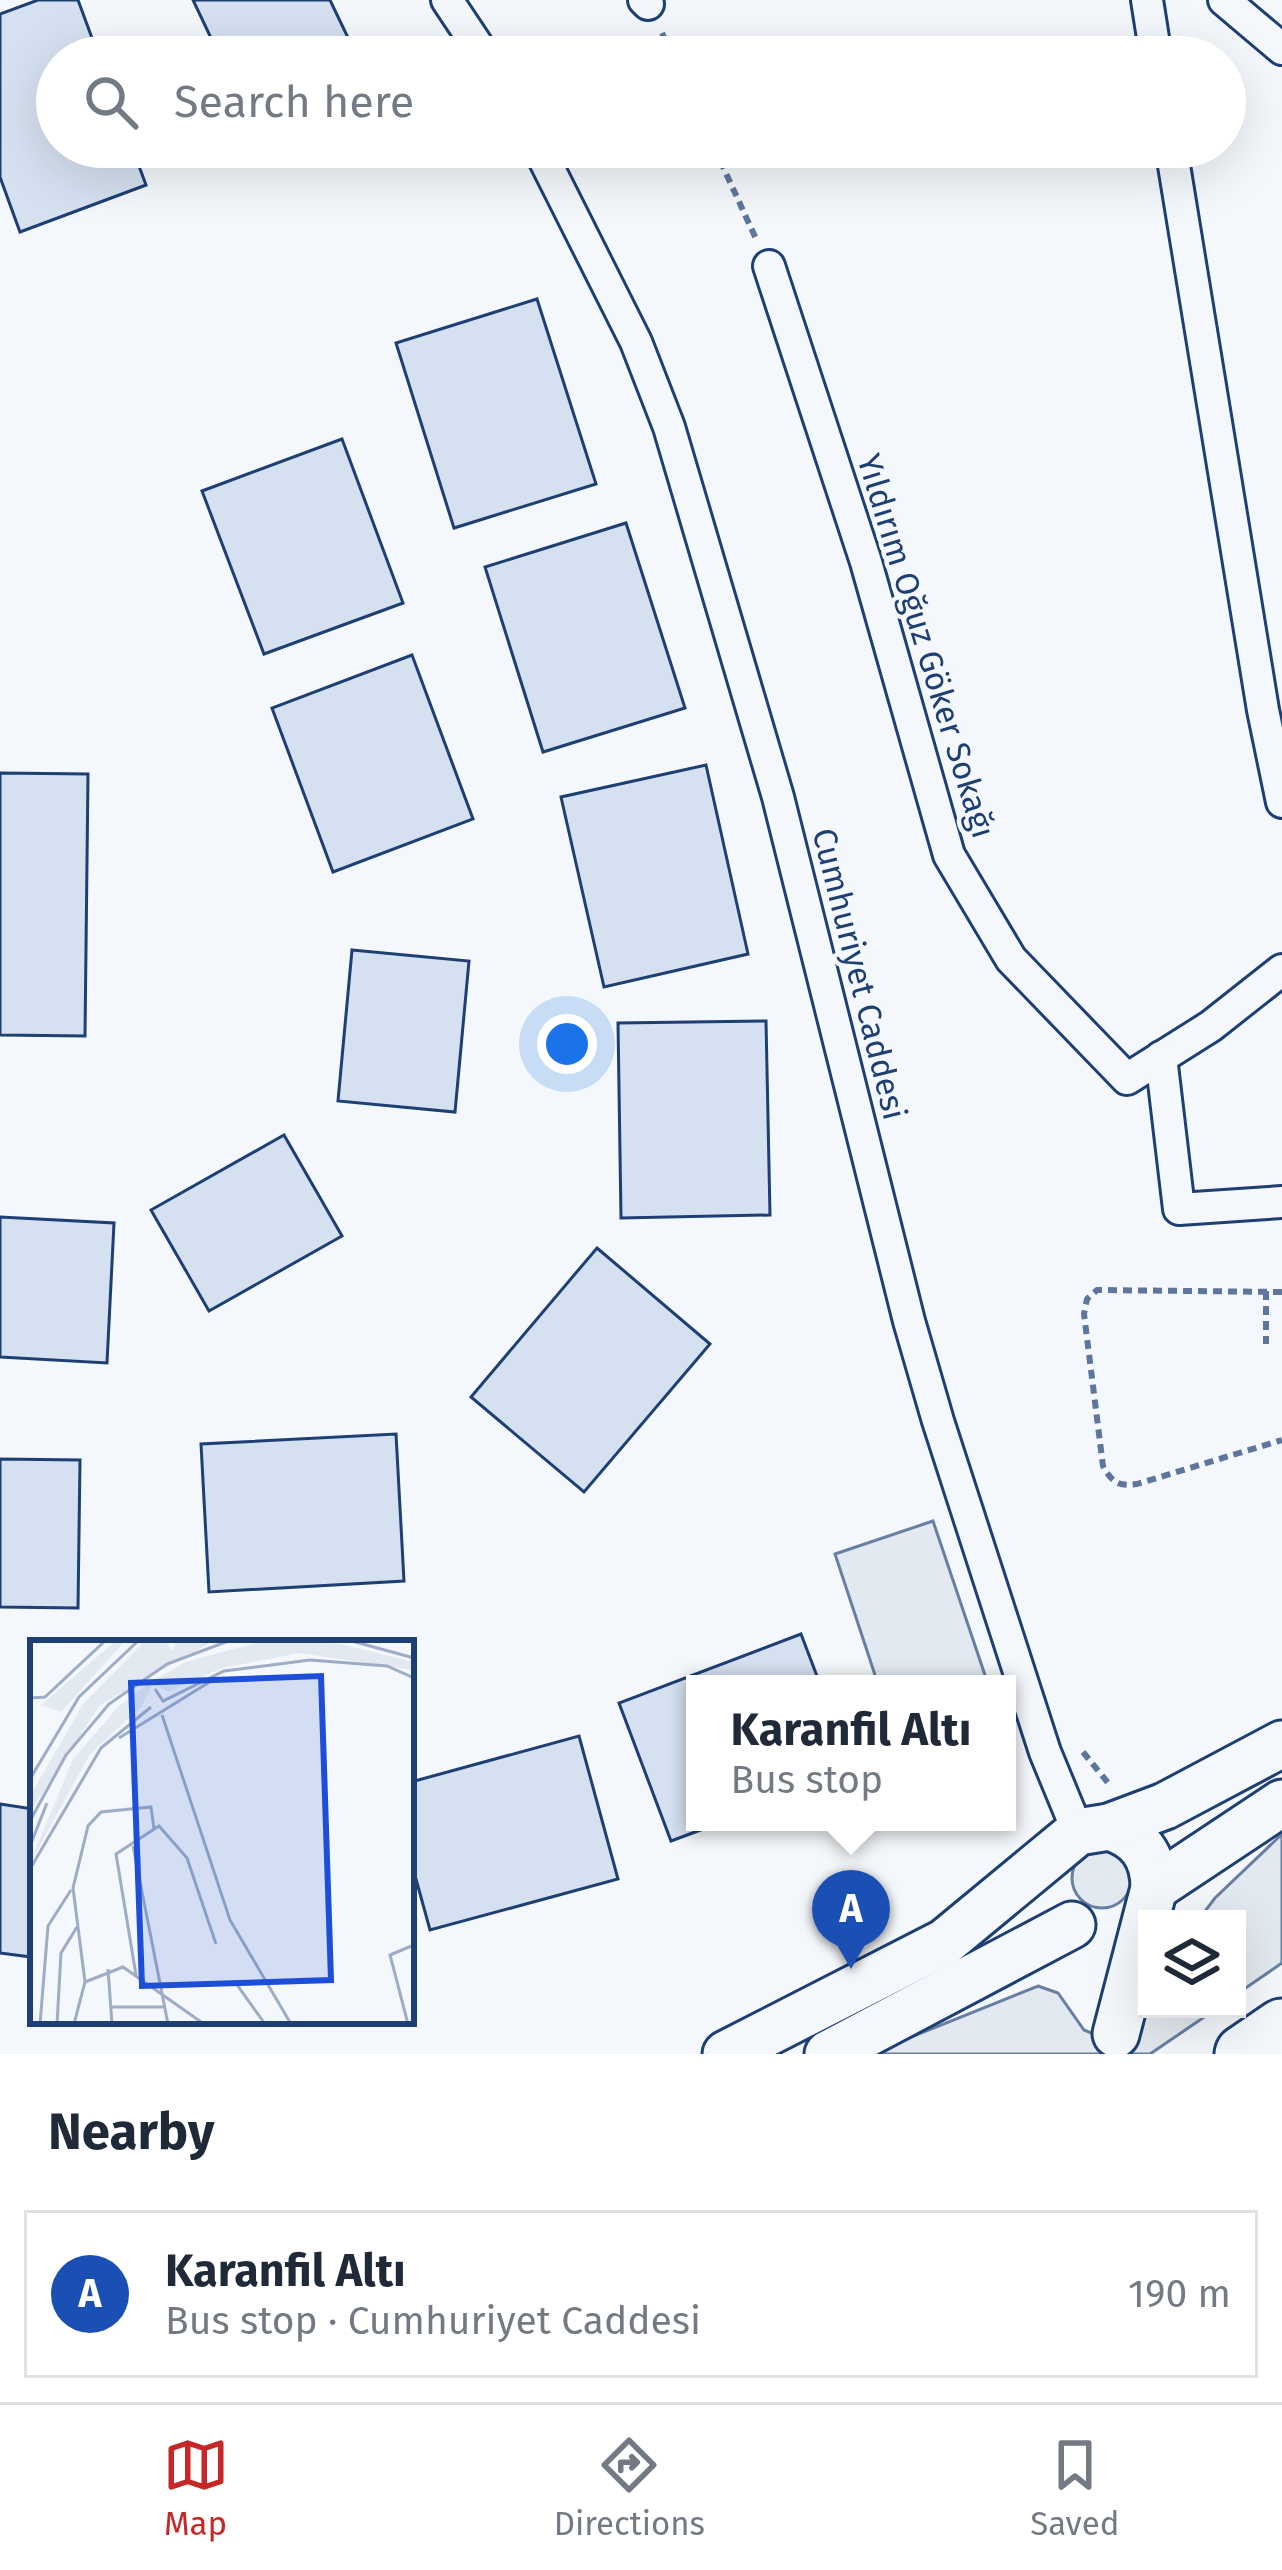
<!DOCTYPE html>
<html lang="en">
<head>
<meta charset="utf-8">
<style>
	:root { --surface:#fff; --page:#f2f2f3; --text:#1f2937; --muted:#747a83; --line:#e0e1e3; --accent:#c62828 }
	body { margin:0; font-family:"Fira Sans",sans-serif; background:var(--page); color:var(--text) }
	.controls { position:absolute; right:36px; bottom:36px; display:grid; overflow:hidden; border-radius:0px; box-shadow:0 12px 48px #0002 }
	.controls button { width:108px; height:108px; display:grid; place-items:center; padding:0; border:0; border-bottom:3px solid var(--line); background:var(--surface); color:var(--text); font:60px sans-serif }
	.you { position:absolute; left:567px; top:1044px; width:42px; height:42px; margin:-30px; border:9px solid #fff; border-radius:50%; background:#1a73e8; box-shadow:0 0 0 18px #1a73e833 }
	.badge { display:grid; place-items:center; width:78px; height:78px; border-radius:50%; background:var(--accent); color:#fff; font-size:39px; font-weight:700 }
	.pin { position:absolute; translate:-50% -99px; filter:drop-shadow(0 3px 6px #0008) }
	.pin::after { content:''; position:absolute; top:63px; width:42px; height:36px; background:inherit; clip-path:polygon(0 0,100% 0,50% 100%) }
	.popup { position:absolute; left:686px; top:1675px; width:330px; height:156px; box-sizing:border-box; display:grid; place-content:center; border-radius:0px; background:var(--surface); filter:drop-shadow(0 3px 9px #0005); font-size:39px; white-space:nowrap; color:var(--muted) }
	.popup b { font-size:45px; color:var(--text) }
	.popup::after { content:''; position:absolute; left:50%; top:100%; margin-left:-24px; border:24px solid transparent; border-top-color:var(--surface) }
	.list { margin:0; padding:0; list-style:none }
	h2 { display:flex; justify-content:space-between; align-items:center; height:156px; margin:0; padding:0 48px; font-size:51px }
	h2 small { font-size:39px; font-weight:400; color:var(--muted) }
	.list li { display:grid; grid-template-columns:78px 1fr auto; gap:36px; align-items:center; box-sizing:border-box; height:168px; margin:0 24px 24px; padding:0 24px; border:3px solid var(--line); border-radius:0px }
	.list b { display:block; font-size:45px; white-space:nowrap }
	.list p { margin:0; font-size:39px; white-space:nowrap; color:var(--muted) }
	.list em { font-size:39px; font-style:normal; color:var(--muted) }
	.icon { flex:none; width:66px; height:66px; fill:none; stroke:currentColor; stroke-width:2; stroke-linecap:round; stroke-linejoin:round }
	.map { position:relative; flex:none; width:1282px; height:2054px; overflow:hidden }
	.search { position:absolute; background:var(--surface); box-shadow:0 12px 48px #0002; left:36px; right:36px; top:36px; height:132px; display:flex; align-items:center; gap:30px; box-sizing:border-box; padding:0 42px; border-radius:66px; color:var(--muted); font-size:45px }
	.sheet { height:348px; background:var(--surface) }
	nav { display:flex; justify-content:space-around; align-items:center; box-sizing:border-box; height:168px; border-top:3px solid var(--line); background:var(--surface); font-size:33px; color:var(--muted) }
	nav a { display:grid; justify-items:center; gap:6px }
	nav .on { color:var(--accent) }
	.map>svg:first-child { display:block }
	.green { fill:#e3e9f0; stroke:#687fa3; stroke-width:3 }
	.building { fill:#d5e0f0; stroke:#1d3f73; stroke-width:3 }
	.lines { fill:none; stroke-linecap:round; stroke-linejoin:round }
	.minor-casing { stroke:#1d3f73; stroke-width:36 }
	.secondary-casing { stroke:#1d3f73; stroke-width:51 }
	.motorway-casing { stroke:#1d3f73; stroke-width:63 }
	.path { stroke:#5e769c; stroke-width:6; stroke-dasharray:9 6; stroke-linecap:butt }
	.minor { stroke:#f4f7fb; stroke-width:30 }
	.secondary { stroke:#f4f7fb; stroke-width:45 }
	.motorway { stroke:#f4f7fb; stroke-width:57 }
	.labels { text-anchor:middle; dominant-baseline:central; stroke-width:9; stroke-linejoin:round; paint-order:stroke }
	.street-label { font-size:33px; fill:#1d3f73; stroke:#f4f7fb }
	.inset-road { fill:none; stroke:#9eadc5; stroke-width:3 }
	.view { fill:#1d4ed8; fill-opacity:0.15; stroke:#1d4ed8; stroke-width:6 }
	.inset-edge { fill:none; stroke:#1d3f73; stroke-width:6 }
</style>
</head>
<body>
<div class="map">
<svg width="1282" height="2054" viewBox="0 0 1282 2054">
	<rect width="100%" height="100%" fill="#f4f7fb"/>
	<g class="green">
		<polygon points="933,1521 988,1684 878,1684 835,1554"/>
		<polygon points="1282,1834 1282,1963 1237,1994 1237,1919 1199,1919 1215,1898"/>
		<circle cx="1102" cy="1878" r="30"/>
		<polygon points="1038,1986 1058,1993 1084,2030 1132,2050 1148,2009 1216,2009 1150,2054 869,2054"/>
	</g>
	<g class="building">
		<polygon points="38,0 78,0 99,57 57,57 57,147 132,147 146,185 20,232 0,177 0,14"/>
		<polygon points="193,0 330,0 352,46 329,57 220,57"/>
		<polygon points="537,299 596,484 454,528 396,343"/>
		<polygon points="342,439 403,603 264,654 202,491"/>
		<polygon points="626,523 685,708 543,752 485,567"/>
		<polygon points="412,655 473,819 333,872 272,708"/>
		<polygon points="706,765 748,954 604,987 561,797"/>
		<polygon points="0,773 88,774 85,1036 0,1035"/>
		<polygon points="352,950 469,961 455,1112 338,1101"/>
		<polygon points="766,1021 770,1215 621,1218 618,1023"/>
		<polygon points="284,1135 342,1236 209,1311 151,1210"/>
		<polygon points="0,1217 114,1223 107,1363 0,1357"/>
		<polygon points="597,1248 710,1344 584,1492 471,1397"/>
		<polygon points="396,1434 404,1581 209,1592 201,1444"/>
		<polygon points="0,1459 80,1460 78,1608 0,1607"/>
		<polygon points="801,1634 820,1684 695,1684 695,1822 722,1822 671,1841 619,1703"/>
		<polygon points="579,1736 618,1879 430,1930 411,1861 411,1782"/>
		<polygon points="0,1804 33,1809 31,1957 0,1953"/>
	</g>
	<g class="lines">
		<g class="minor-casing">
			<g id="minor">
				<polyline points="447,0 485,57"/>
				<polyline points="644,0 648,4"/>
				<polyline points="1147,0 1156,57"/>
				<polyline points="1224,0 1282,49"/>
				<polyline points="538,147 636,342 669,427 778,797 909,1321 938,1421 1045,1752 1078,1832"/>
				<polyline points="1171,147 1263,710 1282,802"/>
				<polyline points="769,266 866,562 949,855 1011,959 1127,1079 1211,1026 1282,970"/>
				<polyline points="1161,1057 1179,1209 1282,1202"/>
			</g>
		</g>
		<g class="secondary-casing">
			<g id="secondary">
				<path d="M1109,1827C1139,1836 1154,1856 1154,1888L1116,2034"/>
				<polyline points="1154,1888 1282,1803"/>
				<polyline points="726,2054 945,1942 1078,1832 1109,1827 1165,1806 1282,1744"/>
				<polyline points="828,2054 1072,1925"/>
			</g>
		</g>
		<g class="motorway-casing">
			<polyline id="motorway" points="1244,2054 1282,2028"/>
		</g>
		<g class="path">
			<polyline points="662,33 673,57"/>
			<polyline points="714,147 757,241"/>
			<polyline points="1266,1291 1266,1344"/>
			<path d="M1282,1292L1097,1290L1087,1299L1084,1314L1103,1466C1112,1482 1118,1487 1137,1484L1282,1440"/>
			<polyline points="1083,1752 1109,1784"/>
		</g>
		<use href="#minor" class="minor"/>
		<use href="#secondary" class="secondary"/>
		<use href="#motorway" class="motorway"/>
	</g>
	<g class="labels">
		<g class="street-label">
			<text transform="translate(926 646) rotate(73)">Yıldırım Oğuz Göker Sokağı</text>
			<text transform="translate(859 974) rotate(76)">Cumhuriyet Caddesi</text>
		</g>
	</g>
	<g transform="translate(30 1640)">
		<rect width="384" height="384" fill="#f4f7fb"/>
		<path d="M116,0H135L142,11L147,0H185L70,65L0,172V156L53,64ZM239,0L310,4L384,22V30L269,13L192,28L138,52L123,43L112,66L60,114L0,223L43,119L89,66L125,39L158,21Z" fill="#e3e9f0"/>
		<path d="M87,0H96L31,72L11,65Z" fill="#e3e9f0"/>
		<path class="inset-road" d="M318,0L384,18M125,49L133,61L194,31L280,20L357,26L384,38M0,58L15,57L76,0M132,75L200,280L261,384M89,98L186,38M0,139L49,57L109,0M0,181L36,115L79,64L137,24L201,0M0,206L17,163M103,206L138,384M0,229L71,108L121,67M78,329L82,384M106,335L86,214L129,186L157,218L186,304M55,342L93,327L174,384M205,342L235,384M81,367H136M10,384L18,286L41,250M27,384L31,313L47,287M44,384L55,342L43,248L58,186L71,172L121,167L124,189M378,384L360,315L384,305"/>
		<path class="view" d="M291,36L301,340L112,346L101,43Z"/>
		<rect width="384" height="384" class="inset-edge"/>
	</g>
</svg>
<div class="controls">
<button><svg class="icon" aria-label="layers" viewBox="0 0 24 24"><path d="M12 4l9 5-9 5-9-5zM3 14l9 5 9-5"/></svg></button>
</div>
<div class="you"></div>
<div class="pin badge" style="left:851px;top:1969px;background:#1a4fb4">A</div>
<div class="popup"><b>Karanfil Altı</b>Bus stop</div>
<div class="search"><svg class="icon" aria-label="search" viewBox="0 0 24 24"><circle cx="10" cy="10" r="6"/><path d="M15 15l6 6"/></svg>Search here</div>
</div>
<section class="sheet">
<h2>Nearby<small></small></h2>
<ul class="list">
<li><span class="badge" style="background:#1a4fb4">A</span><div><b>Karanfil Altı</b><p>Bus stop · Cumhuriyet Caddesi</p></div><em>190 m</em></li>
</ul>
</section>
<nav>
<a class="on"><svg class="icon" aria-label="map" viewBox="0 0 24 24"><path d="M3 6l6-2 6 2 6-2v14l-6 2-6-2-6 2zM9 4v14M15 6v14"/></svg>Map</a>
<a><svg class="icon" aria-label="directions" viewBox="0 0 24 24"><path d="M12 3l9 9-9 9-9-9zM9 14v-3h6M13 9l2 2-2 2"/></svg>Directions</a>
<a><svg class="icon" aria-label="saved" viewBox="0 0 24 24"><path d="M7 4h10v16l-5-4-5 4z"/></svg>Saved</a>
</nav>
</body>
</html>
